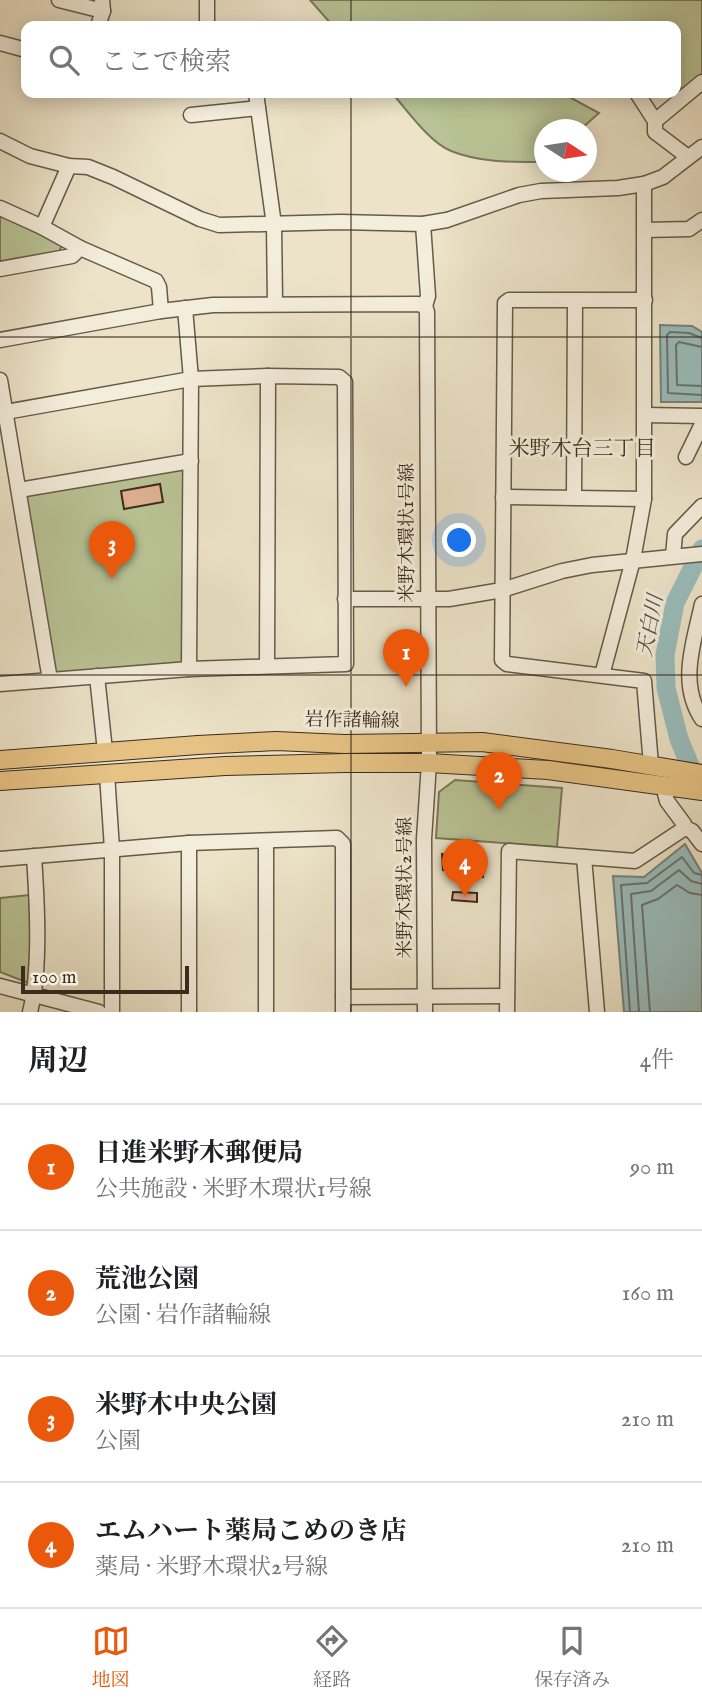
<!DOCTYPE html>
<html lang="ja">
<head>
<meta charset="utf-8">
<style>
	:root { --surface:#fff; --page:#f6f6f6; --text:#202124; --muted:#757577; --line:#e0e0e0; --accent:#ea580c }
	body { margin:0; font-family:"IM FELL English","Noto Serif JP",serif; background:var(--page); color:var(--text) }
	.compass { position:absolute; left:534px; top:119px; width:63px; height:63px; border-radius:50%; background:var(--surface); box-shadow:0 4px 18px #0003; rotate:102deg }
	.scale { position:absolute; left:21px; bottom:18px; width:168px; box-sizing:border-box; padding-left:7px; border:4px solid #3b2c1d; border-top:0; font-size:19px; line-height:24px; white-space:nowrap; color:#3b2c1d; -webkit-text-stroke:5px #f3eddb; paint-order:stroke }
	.you { position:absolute; left:460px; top:541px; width:24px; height:24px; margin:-18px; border:5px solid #fff; border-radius:50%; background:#1a73e8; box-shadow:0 0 0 10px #1a73e833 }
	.badge { display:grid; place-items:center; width:46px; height:46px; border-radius:50%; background:var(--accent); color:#fff; font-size:23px; font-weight:700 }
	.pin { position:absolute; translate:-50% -58px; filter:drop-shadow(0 2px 4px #0008) }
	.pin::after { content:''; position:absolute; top:37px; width:24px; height:21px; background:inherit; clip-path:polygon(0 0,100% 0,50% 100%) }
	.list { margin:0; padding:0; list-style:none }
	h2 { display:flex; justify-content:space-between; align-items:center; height:91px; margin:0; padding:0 28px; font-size:30px }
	h2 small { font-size:23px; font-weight:400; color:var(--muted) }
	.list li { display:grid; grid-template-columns:46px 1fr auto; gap:21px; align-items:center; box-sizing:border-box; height:126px; padding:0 28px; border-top:2px solid var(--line) }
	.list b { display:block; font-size:26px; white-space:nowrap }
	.list p { margin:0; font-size:23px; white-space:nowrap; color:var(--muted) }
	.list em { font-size:23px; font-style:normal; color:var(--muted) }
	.icon { flex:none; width:38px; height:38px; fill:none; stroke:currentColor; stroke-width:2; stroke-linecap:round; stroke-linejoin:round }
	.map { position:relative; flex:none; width:702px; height:1012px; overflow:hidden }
	.search { position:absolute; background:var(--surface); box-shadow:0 4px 18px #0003; left:21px; right:21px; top:21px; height:77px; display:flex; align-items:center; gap:18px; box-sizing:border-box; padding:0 24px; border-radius:14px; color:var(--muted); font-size:26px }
	.sheet { height:595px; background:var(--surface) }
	nav { display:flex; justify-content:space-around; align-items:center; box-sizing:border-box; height:98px; border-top:2px solid var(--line); background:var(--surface); font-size:19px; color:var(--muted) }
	nav a { display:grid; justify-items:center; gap:4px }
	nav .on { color:var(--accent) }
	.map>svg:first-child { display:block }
	.green { fill:#b9c395; stroke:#7a7859; stroke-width:2 }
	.water { fill:#9abdbd; stroke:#74837d; stroke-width:2 }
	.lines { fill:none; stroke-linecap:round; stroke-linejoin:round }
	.shore { stroke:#6a746d; stroke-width:2 }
	.river { stroke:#9abdbd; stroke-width:19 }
	.building { fill:#dfb193; stroke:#3b2c1d; stroke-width:2 }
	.minor-casing { stroke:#675a48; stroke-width:17 }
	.major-casing { stroke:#3b2c1d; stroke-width:20 }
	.minor { stroke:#f3eddb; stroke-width:14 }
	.major { stroke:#e6c284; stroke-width:18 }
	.grid { fill:none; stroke:#3b2c1d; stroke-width:2; stroke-opacity:0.55 }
	.labels { text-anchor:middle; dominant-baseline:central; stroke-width:6; stroke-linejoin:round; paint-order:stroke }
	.street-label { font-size:19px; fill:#3b2c1d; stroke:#f3eddb }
	.neighbourhood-label { font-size:21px; fill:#3b2c1d; stroke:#f3eddb }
	.water-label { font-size:21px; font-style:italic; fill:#535045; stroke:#f3eddb }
</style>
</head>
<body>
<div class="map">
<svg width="702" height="1012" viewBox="0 0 702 1012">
	<rect width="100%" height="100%" fill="#ece3c8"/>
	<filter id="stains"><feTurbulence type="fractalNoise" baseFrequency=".00286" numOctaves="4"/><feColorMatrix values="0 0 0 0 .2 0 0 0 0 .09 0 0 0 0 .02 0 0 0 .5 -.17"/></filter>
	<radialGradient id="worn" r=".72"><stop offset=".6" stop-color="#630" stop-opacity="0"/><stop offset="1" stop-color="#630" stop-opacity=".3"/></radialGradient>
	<g class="green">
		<polygon points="310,0 702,0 702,78 695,94 676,86 676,26 333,26"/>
		<path d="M392,93H562L599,113L581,129L544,130V162C514,162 481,163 451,151C430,143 407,110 392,93Z"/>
		<polygon points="0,215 62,245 59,252 0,262"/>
		<polygon points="181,467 186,470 185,660 181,664 58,675 54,671 25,498 29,493"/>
		<polygon points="455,780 562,788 557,847 436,838 439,792"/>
		<polygon points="29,895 33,980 31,984 0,972 0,898"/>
	</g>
	<g class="water">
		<polygon points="660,325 692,326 702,332 702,402 661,402"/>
		<polygon points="685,844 702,873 702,1012 624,1012 613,876 644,877"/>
	</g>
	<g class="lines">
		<g class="shore">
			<polyline points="702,338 689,333 670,332 667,335 668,393 702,395"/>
			<polyline points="702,347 679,342 676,345 677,385 702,386"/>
			<polyline points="630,1012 621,885 647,883 682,857 694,873 702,875"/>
			<polyline points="639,1012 631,894 651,891 679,870 691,881 702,884"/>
			<polyline points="650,1012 642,905 658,899 677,885 690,893 702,895"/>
		</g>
		<polyline class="river" points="698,785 679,739 666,688 665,655 675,603 702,549"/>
	</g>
	<g class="building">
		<polygon points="160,484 163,502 124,509 121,491"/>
		<polygon points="442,854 484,859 483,877 460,873 459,880 455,878 452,876 452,871 443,870"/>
		<polygon points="453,892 477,893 477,902 452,900"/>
	</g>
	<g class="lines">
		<g class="minor-casing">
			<g id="minor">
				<polyline points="59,0 103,11"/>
				<polyline points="207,0 207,26"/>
				<polyline points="98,26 103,11 102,0"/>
				<polyline points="0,43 26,50"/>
				<polyline points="256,93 274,225 275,303"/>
				<polyline points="637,93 655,121 655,132 688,157"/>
				<polyline points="191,115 258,108"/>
				<polyline points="655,121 702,82"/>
				<polyline points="0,141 30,156 69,166 88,167 113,177 200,219 219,225 341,222 423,224 447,220 519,195 541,191 618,188 644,184 663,177 702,147"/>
				<polyline points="0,208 42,227 80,248 156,281 159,287 161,311"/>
				<polyline points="423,224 428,296 425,306"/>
				<polyline points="42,227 69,166"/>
				<polyline points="645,230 689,229 702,220"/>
				<polyline points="0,269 72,256 80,248"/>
				<polyline points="645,300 509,300 505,303 502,660 507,664 644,681 651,765"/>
				<polyline points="185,308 191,379 189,669"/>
				<polyline points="0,340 161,311 213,305 418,304 425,306 427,312 429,763 424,839 425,1012"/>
				<polyline points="0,380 50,680"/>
				<polyline points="0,413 191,379 268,376 339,377 345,382 346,664 189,669 0,684"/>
				<polyline points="645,415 702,416"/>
				<polyline points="686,457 702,424"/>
				<polyline points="19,490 191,461"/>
				<polyline points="503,497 644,499"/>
				<polyline points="574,497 575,301"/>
				<polyline points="673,556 675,534 702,506"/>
				<polyline points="345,599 449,599 502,590 562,571 592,565 702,554"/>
				<path d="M702,604C694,642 678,683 702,719"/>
				<polyline points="267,666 268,376"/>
				<polyline points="602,675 633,560 644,499 644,184"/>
				<polyline points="97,676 105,751"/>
				<polyline points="107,774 112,849 112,1012"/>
				<polyline points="663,786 667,801 684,824 685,828 692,831 702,844"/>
				<polyline points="266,841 266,1012"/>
				<polyline points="189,843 189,1012"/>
				<polyline points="584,857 597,1012"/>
				<polyline points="0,859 189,843 337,838 343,844 343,1012"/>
				<polyline points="0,986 99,1012"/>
				<polyline points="343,997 507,996"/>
				<path d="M30,1012C41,969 37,901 34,856"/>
				<polyline points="507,1012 509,851 635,861 685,828"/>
			</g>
		</g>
		<g class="major-casing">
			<g id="major">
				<polyline points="0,760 198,745 276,741 344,744 482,742 612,759 702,774"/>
				<polyline points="0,781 225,766 345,763 429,763 548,770 702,791"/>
			</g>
		</g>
		<use href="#minor" class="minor"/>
		<use href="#major" class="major"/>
	</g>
	<path class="grid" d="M351,0V26M351,93V1012M0,337H702M0,675H702"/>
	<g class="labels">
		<g class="street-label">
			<text transform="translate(408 533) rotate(-90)">米野木環状1号線</text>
			<text transform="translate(352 721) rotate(1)">岩作諸輪線</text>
			<text transform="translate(406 888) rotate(-90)">米野木環状2号線</text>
		</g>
		<g class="neighbourhood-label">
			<text x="582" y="449">米野木台三丁目</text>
		</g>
		<g class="water-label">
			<text transform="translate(651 626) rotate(-79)">天白川</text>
		</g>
	</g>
	<rect width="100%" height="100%" filter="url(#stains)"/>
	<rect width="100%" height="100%" fill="url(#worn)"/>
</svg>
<svg class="compass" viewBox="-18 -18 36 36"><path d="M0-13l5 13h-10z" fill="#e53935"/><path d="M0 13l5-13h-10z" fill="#757577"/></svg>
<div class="scale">100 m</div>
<div class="you"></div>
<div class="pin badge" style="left:406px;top:687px">1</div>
<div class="pin badge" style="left:499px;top:810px">2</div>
<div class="pin badge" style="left:112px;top:579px">3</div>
<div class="pin badge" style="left:465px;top:897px">4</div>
<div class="search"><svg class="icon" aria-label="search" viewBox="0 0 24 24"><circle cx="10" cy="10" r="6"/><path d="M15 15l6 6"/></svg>ここで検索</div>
</div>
<section class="sheet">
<h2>周辺<small>4件</small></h2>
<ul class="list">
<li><span class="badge">1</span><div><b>日進米野木郵便局</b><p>公共施設 · 米野木環状1号線</p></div><em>90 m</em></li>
<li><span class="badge">2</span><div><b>荒池公園</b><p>公園 · 岩作諸輪線</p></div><em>160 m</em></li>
<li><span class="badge">3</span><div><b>米野木中央公園</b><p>公園</p></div><em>210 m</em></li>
<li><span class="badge">4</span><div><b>エムハート薬局こめのき店</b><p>薬局 · 米野木環状2号線</p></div><em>210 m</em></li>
</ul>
</section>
<nav>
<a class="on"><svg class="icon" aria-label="map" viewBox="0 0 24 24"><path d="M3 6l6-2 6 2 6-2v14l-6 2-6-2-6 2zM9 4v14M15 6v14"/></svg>地図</a>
<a><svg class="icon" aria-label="directions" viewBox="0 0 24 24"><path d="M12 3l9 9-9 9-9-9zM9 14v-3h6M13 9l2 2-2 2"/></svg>経路</a>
<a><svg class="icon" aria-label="saved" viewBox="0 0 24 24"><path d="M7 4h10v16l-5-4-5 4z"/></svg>保存済み</a>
</nav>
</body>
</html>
